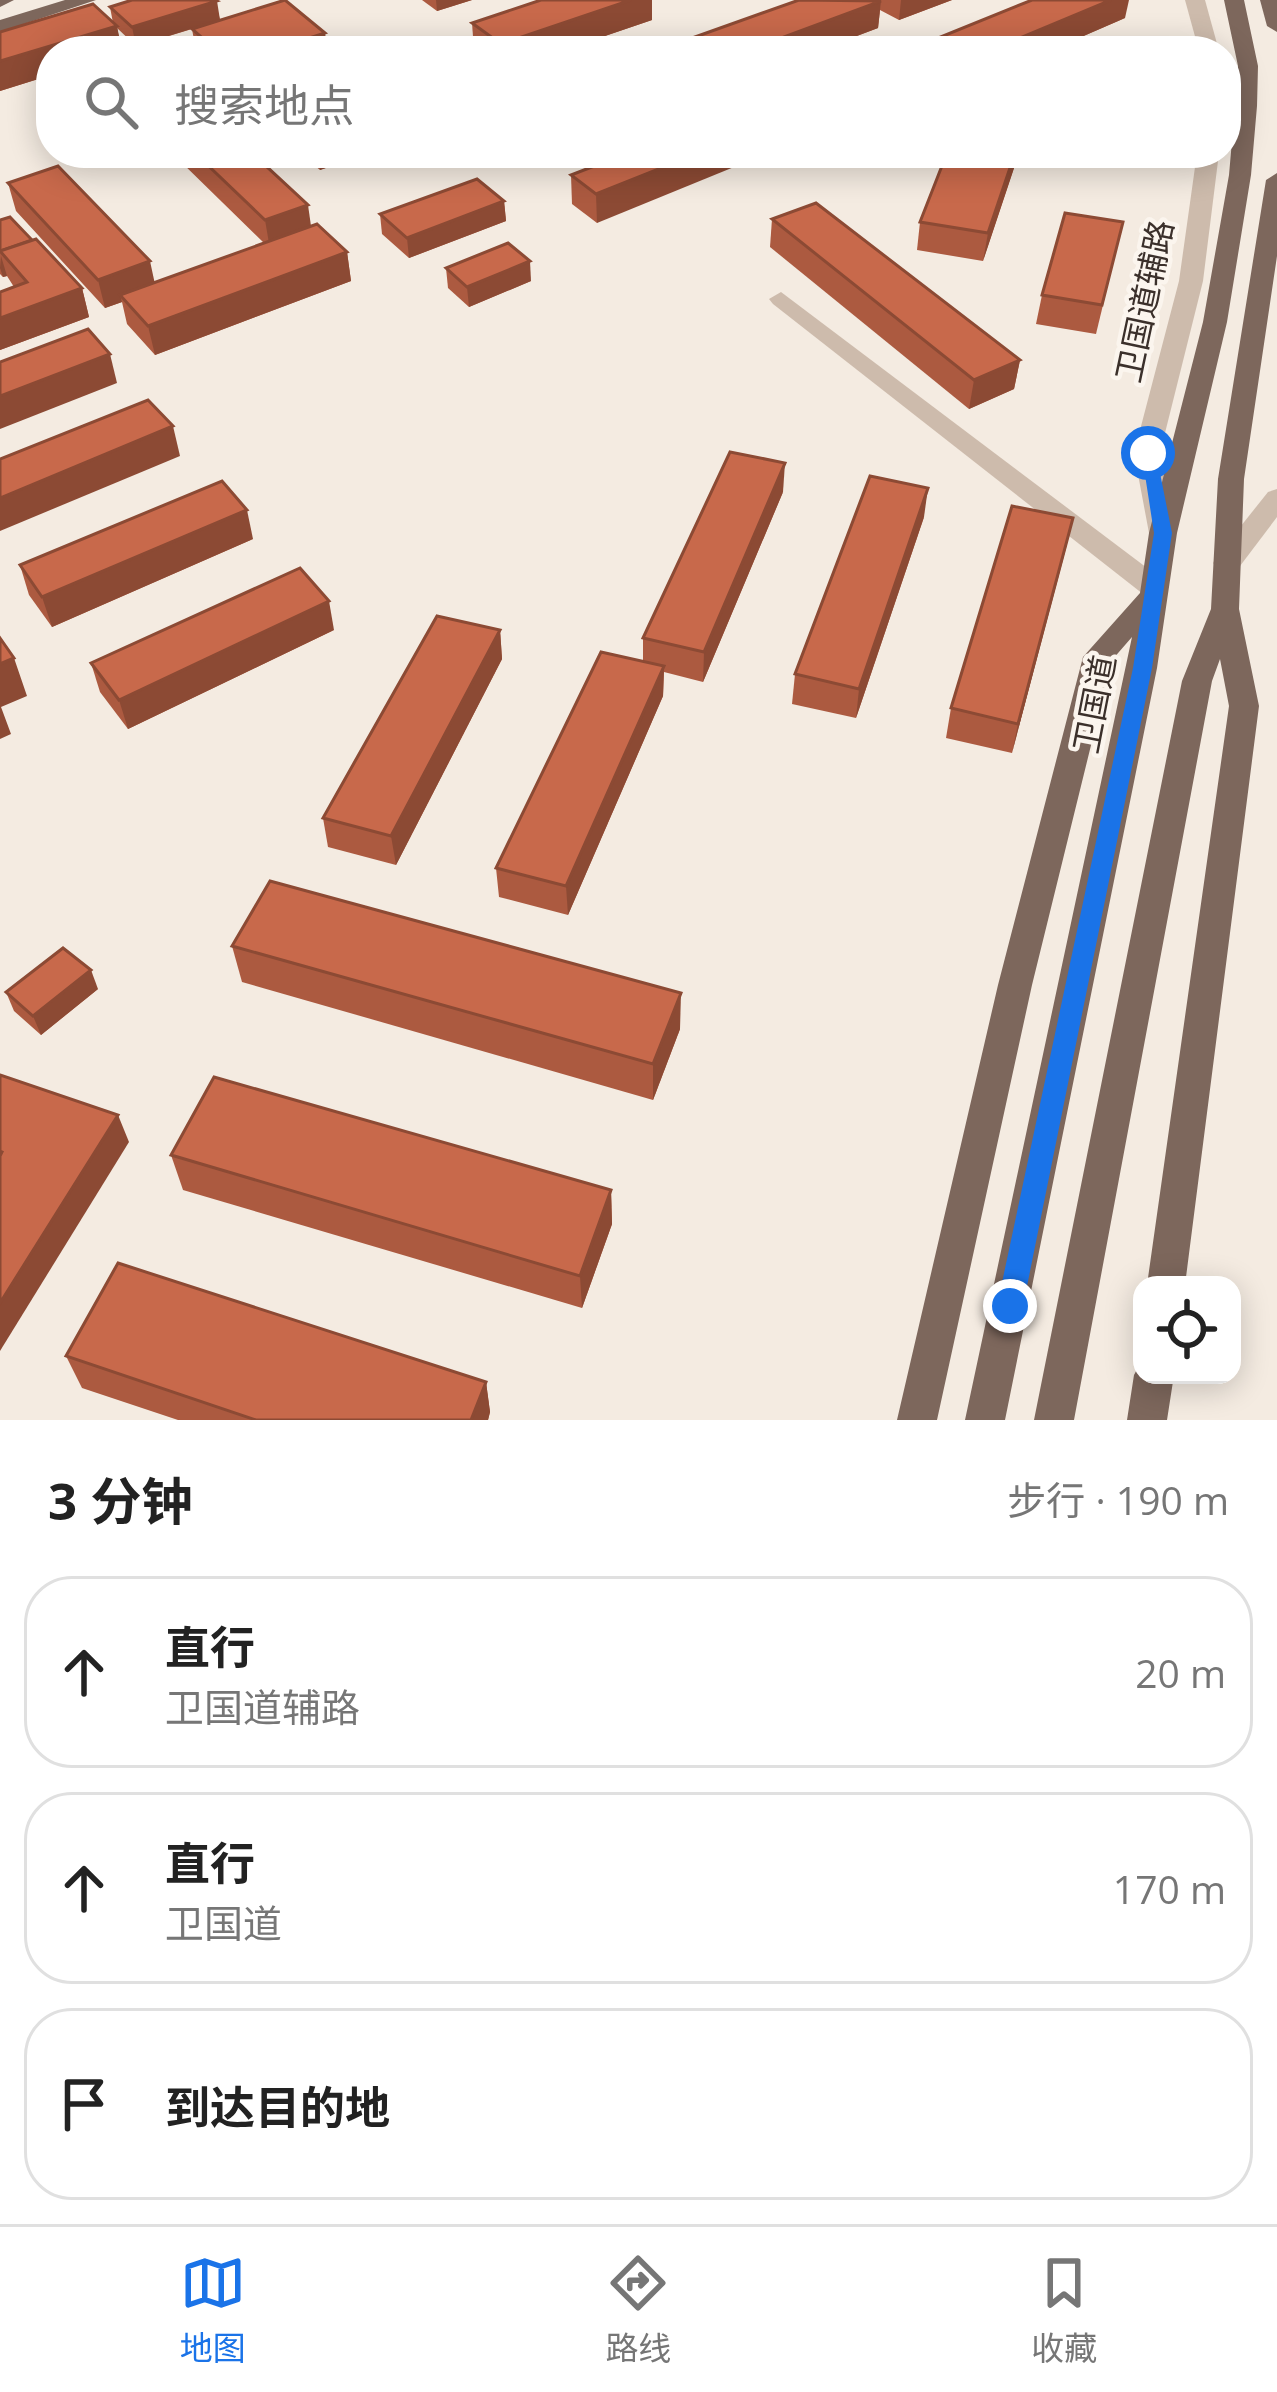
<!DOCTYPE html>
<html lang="zh">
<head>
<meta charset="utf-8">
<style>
	:root { --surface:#fff; --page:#f6f6f6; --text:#222; --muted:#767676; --line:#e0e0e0; --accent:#1a73e8 }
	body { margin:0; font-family:"Open Sans","Noto Sans SC",sans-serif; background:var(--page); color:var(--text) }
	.controls { position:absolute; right:36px; bottom:36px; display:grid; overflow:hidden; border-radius:24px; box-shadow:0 6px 30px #0003 }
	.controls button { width:108px; height:108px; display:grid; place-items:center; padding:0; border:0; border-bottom:3px solid var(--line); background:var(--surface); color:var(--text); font:60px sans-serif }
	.stop { position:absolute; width:36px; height:36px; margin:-27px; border:9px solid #1a73e8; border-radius:50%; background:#fff }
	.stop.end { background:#1a73e8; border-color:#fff; box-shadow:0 3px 12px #0008 }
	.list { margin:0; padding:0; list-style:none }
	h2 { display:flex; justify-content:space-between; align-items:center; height:156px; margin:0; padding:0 48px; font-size:51px }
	h2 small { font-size:39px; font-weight:400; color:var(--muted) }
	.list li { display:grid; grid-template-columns:78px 1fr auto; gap:36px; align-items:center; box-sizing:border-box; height:192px; margin:0 24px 24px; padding:0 24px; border:3px solid var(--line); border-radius:48px }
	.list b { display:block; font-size:45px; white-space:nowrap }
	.list p { margin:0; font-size:39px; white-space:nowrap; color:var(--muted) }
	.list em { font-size:39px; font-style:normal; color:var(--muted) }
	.icon { flex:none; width:66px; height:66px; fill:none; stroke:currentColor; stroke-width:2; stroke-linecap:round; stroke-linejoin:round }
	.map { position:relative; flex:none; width:1277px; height:1420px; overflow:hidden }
	.search { position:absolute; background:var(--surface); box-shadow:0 6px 30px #0003; left:36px; right:36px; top:36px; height:132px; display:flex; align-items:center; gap:30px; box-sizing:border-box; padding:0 42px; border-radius:48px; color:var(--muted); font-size:45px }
	.sheet { height:804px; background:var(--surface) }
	nav { display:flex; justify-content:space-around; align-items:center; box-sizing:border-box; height:168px; border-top:3px solid var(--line); background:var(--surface); font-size:33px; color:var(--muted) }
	nav a { display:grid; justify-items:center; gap:6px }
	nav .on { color:var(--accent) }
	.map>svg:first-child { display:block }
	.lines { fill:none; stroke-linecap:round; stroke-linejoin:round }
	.minor { fill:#cdbbac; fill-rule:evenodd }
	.tertiary { fill:#cdbbac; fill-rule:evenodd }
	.primary { fill:#7d675c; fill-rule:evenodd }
	.wall { fill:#ac5a40 }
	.shaded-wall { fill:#8c4a34 }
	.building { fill:#c8694b; stroke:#8c4a34; stroke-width:3 }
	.route { fill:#1a73e8 }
	.labels { text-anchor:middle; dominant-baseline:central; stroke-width:9; stroke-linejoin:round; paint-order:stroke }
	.street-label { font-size:33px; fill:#3b302b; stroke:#fbf5ee }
</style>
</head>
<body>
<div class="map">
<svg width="1277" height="1420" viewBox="0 0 1277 1420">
	<rect width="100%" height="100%" fill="#f4ebe1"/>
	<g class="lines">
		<polygon class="minor" points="781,292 1163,580 1167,587 1163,594 1143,594 773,304 769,299"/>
		<g class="tertiary">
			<polygon points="1185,0 1205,0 1219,51 1199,51"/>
			<polygon points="1197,153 1219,153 1203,281 1160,453 1177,533 1163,542 1149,533 1134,453 1179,281"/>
			<polygon points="1277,489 1277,517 1237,570 1217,570 1213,563 1217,556 1268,492"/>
		</g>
		<g class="primary">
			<polygon points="0,0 14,0 0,7"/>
			<polygon points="65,0 96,0 0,32 0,20"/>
			<polygon points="1224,0 1244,0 1258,66 1257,106 1251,175 1227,322 1177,533 1157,668 1005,1420 965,1420 1132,637 1112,660 1032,985 937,1420 897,1420 998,985 1083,657 1140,593 1149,533 1203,322 1229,175 1235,106 1238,66"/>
			<polygon points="1260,0 1277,0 1277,32 1267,26"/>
			<polygon points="1277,173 1277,256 1244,479 1239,609 1259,706 1185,1285 1147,1285 1229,706 1220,659 1212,681 1074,1420 1034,1420 1182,681 1211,609 1218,479 1266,180"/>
			<polygon points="1142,1360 1142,1375 1174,1375 1167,1420 1127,1420 1134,1375"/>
		</g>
	</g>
	<g class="wall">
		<polygon points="132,0 215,0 220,20 198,27 285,0 325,33 327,51 196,51 192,29 136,46 117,28 122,51 51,51 51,75 0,91 0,32 93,4 113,23 110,7"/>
		<polygon points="422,0 472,0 437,11"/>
		<polygon points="541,0 652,0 652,20 561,51 474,50 472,23"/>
		<polygon points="799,0 952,0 899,20 880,10 878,28 817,51 695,51 695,37"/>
		<polygon points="1125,18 1049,51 936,51 938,38"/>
		<polygon points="176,153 252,153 311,226 347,252 351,281 155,355 127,324 122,302 105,308 16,211 8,183 155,282 264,243 177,158"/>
		<polygon points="300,153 369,153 320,170"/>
		<polygon points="628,153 597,223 572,204 571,175"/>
		<polygon points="947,153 1019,153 983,261 917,250 920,222"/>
		<polygon points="504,201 506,221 409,258 382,234 380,214"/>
		<polygon points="772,219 1020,360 1014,389 969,409 770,247"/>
		<polygon points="0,220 32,240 82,288 89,317 0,350 0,292 14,287 7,276 3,277 0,274"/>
		<polygon points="1123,222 1096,334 1036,324 1042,295"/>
		<polygon points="446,268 531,281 469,307 448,288"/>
		<polygon points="783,492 703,682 664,672 663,696 568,915 499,897 496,868 643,662 643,638"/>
		<polygon points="924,517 856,718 792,704 795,674"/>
		<polygon points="1073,518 1012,753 946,738 951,708"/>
		<polygon points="253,539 52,627 29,595 20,565"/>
		<polygon points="334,630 128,729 100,692 91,663"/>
		<polygon points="500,630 502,659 396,865 328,847 323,818"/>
		<polygon points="232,946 680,1029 653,1100 242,982"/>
		<polygon points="98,989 41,1035 14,1011 6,992"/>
		<polygon points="171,1155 611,1190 612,1224 582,1308 183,1190"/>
		<polygon points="66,1356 486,1382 490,1412 488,1420 178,1420 82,1388"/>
	</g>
	<g class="shaded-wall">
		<polygon points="436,0 472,0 437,11"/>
		<polygon points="631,0 652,0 652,20 561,51 501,51 501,44"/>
		<polygon points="901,0 952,0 899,20"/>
		<polygon points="1111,0 1129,0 1125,18 1049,51 989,51"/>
		<polygon points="217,1 220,20 136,46 132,27"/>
		<polygon points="881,1 878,28 817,51 746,51"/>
		<polygon points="117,26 122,51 51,51 51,75 0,91 0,61"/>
		<polygon points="325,33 327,51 269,51"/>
		<polygon points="318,153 369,153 320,170"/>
		<polygon points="511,153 532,153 512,161"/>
		<polygon points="699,153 768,153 597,223 596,194"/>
		<polygon points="1015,153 1019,153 983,261 988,233"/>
		<polygon points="504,201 506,221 409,258 407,238"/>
		<polygon points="308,205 312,233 270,249 265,220"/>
		<polygon points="347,252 351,281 155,355 148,326"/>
		<polygon points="1,256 7,276 3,277 0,268"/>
		<polygon points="150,261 156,289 120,295 122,302 105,308 98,280"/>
		<polygon points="530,261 531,281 469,307 467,287"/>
		<polygon points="82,288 89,317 0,350 0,318"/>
		<polygon points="110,354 117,383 0,429 0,396"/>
		<polygon points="1020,360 1014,389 969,409 974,380"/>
		<polygon points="173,426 180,456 0,531 0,498"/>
		<polygon points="785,463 783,492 703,682 704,652"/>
		<polygon points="928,488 924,517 856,718 859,689"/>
		<polygon points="247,510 253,539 52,627 42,597"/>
		<polygon points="1073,518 1066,548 1012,753 1018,724"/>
		<polygon points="329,601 334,630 128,729 119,700"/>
		<polygon points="500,630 502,659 396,865 391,836"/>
		<polygon points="14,658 27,696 1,707 11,734 0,739 0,664"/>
		<polygon points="664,666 663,696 568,915 566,886"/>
		<polygon points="91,970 98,989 41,1035 33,1016"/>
		<polygon points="681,993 680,1029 653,1100 653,1064"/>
		<polygon points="118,1115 129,1142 0,1351 0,1303"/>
		<polygon points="611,1190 612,1224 582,1308 580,1276"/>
		<polygon points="486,1382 490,1412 488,1420 471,1420"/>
	</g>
	<g class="building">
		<polygon points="132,0 215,0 217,1 132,27 110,7"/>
		<polygon points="285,0 325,33 269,51 217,51 192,29"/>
		<polygon points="541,0 631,0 501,44 472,23"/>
		<polygon points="799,0 881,1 746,51 716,51 695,37"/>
		<polygon points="1032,0 1111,0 989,51 960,51 938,38"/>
		<polygon points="93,4 117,26 0,61 0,32"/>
		<polygon points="195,153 252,153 308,205 265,220"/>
		<polygon points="628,153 699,153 596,194 571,175"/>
		<polygon points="947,153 1015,153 988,233 920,222"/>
		<polygon points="58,166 150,261 98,280 8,183"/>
		<polygon points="477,179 504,201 407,238 380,214"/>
		<polygon points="816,203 1020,360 974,380 772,219"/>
		<polygon points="1065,213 1123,222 1102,305 1042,295"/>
		<polygon points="10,217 32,240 0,251 0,220"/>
		<polygon points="317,224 347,252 148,326 120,295"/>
		<polygon points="36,239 82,288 0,318 0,292 27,282 0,251"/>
		<polygon points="508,243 530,261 467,287 446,268"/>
		<polygon points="88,329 110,354 0,396 0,362"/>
		<polygon points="148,400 173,426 0,498 0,459"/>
		<polygon points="730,452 785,463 704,652 643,638"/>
		<polygon points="870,476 928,488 859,689 795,674"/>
		<polygon points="222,481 247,510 42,597 20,565"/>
		<polygon points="1012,506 1073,518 1018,724 951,708"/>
		<polygon points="300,568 329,601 119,700 91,663"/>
		<polygon points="437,616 500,630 391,836 323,818"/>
		<polygon points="0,638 14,658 0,664"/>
		<polygon points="601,652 664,666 566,886 496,868"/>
		<polygon points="270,881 681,993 653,1064 232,946"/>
		<polygon points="63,948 91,970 33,1016 6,992"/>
		<polygon points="0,1075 118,1115 0,1303 0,1156 2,1152 0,1151"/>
		<polygon points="214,1077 611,1190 580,1276 171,1155"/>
		<polygon points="118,1263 486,1382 471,1420 256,1420 66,1356"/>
	</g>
	<polygon class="route" points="1141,449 1156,453 1172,533 1152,668 1023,1306 1010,1318 997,1306 1133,668 1154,533"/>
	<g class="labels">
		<g class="street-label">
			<text transform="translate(1144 301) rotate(-78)">卫国道辅路</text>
			<text transform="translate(1094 704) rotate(-79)">卫国道</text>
		</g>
	</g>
</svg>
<div class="controls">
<button><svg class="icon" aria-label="locate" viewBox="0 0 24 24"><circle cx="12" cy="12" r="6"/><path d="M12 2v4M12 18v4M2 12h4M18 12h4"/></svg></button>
</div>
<div class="stop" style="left:1148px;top:453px"></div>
<div class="stop end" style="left:1010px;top:1306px"></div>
<div class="search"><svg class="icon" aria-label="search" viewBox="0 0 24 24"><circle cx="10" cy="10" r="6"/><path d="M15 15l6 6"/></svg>搜索地点</div>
</div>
<section class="sheet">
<h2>3 分钟<small>步行 · 190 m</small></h2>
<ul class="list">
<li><svg class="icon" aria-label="ahead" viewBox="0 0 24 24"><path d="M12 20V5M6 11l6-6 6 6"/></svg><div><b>直行</b><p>卫国道辅路</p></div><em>20 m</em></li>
<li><svg class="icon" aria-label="ahead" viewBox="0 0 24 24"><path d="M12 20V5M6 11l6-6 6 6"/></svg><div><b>直行</b><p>卫国道</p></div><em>170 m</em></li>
<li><svg class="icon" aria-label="arrive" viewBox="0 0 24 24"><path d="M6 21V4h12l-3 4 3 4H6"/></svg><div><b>到达目的地</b></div></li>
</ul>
</section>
<nav>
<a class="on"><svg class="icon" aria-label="map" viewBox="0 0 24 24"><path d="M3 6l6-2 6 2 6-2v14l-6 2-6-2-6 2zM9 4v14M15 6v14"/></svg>地图</a>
<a><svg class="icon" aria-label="directions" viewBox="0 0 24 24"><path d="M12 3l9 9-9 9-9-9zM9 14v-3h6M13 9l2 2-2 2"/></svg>路线</a>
<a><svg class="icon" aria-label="saved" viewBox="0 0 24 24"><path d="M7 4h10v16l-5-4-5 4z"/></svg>收藏</a>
</nav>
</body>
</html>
